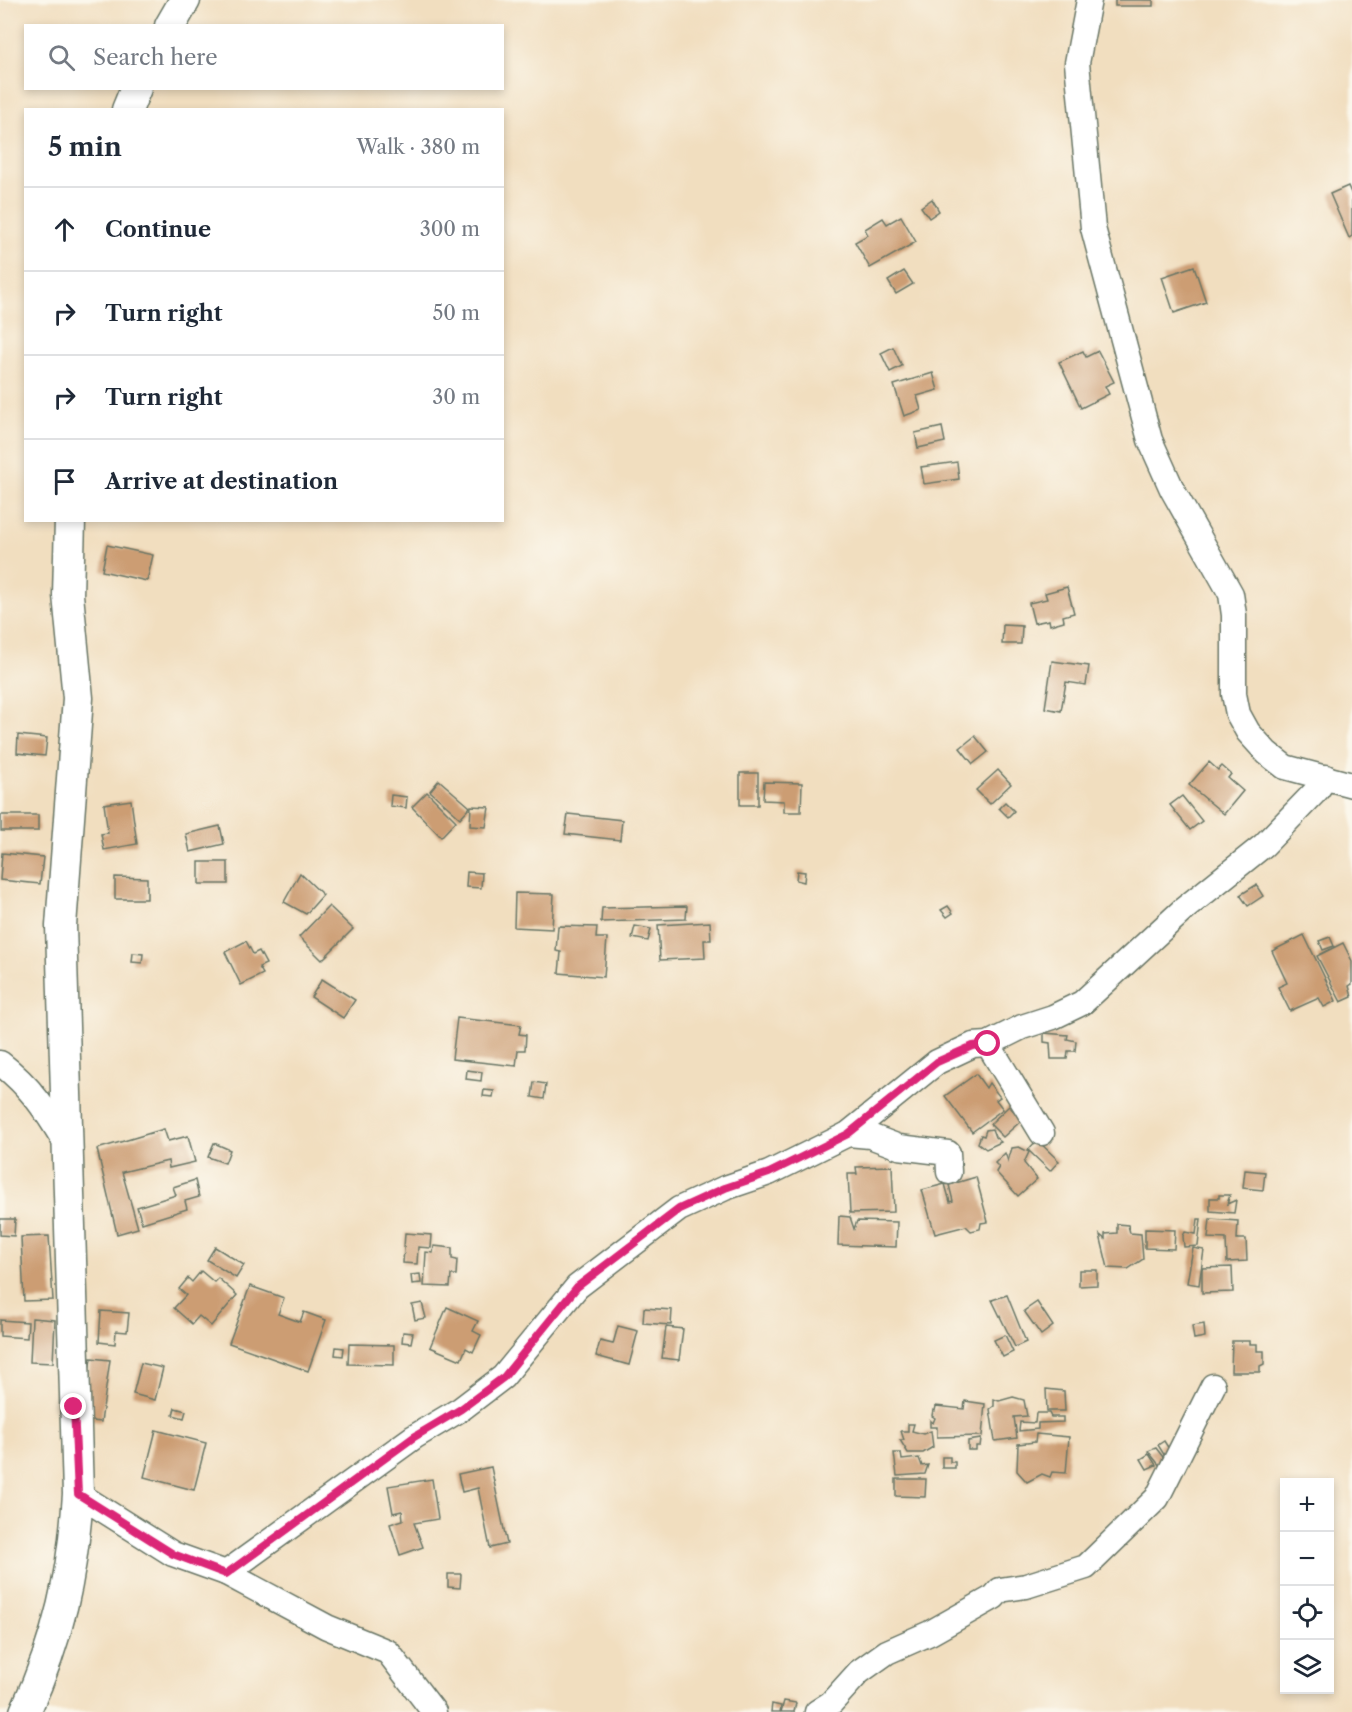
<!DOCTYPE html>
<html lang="en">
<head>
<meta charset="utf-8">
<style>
	:root { --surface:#fff; --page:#f6f6f7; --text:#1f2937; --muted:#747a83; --line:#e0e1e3 }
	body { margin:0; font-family:"Libre Caslon Text",serif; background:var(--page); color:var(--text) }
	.controls { position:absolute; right:18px; bottom:18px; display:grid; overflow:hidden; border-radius:0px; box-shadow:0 3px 9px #0003 }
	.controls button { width:54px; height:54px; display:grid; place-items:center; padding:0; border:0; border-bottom:2px solid var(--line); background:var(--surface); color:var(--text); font:30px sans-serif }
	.stop { position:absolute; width:18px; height:18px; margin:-14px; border:4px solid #db2777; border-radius:50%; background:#fff }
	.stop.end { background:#db2777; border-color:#fff; box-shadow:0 2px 6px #0008 }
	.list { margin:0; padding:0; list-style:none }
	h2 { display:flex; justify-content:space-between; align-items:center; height:78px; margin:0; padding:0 24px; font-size:26px }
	h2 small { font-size:20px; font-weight:400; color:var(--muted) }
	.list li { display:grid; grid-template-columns:39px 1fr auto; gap:18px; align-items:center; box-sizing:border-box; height:84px; padding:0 24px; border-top:2px solid var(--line) }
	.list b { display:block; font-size:22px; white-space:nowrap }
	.list em { font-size:20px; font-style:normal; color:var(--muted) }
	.icon { flex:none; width:33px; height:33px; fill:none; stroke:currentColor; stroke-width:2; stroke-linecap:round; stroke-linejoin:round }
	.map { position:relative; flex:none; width:1352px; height:1712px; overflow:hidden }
	.search { position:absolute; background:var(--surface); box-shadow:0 3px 9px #0003; left:24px; top:24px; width:480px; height:66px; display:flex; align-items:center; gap:15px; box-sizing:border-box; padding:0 21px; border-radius:0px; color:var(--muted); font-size:22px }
	.panel { position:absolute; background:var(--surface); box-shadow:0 3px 9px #0003; left:24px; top:108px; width:480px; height:414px; border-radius:0px }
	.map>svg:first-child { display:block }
	.building { fill:#cc9d73 }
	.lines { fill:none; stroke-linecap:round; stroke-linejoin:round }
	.minor-casing { stroke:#687565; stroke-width:27 }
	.tertiary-casing { stroke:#687565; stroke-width:33 }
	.minor { stroke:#fff; stroke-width:24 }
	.tertiary { stroke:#fff; stroke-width:30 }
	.route { stroke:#db2777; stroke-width:8 }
</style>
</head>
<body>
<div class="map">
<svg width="1352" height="1712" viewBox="0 0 1352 1712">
	<rect width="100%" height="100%" fill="#fbf7ec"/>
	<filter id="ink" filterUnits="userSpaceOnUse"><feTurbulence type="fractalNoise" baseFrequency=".0167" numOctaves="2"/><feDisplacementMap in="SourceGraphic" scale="12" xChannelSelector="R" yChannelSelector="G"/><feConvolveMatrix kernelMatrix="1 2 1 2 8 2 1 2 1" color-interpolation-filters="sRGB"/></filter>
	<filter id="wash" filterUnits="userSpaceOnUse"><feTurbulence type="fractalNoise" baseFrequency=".008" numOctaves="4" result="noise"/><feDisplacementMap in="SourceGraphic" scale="24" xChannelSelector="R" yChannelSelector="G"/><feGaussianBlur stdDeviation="1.35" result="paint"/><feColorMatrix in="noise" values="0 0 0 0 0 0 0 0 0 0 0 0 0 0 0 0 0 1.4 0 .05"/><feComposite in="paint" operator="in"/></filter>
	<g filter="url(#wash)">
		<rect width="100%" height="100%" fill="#f1debf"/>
		<g id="blocks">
			<g class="building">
				<rect x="1115" y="0" width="38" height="6"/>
				<polygon points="1348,186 1352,195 1352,236 1349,238 1330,194"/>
				<polygon points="932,199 939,211 929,218 921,207"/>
				<polygon points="901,216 916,242 870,268 855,242 868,235 865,229 883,218 887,224"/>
				<polygon points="1194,266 1206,302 1174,313 1162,277"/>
				<polygon points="904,271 913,284 896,294 888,281"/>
				<polygon points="893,347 902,366 890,372 881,353"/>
				<polygon points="1083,351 1086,357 1098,351 1114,382 1105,386 1109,394 1081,408 1059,362"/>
				<polygon points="933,373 938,390 917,396 921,410 904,416 894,385"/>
				<polygon points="942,427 945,442 918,448 915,433"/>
				<polygon points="957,462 959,479 924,484 921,467"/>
				<polygon points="107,545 153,555 147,581 102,571"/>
				<polygon points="1067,587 1074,613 1063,616 1064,621 1050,625 1049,620 1034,623 1029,603 1047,599 1045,593"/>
				<polygon points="1003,625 1022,626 1021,644 1002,644"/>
				<polygon points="1052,661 1089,666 1086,685 1066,682 1061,711 1045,708"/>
				<polygon points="18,735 47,738 45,756 17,753"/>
				<polygon points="975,736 988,752 973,764 960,748"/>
				<polygon points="1209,762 1218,770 1222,766 1231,774 1228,778 1243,791 1224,814 1189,785"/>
				<polygon points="998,770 1011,784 990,804 976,790"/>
				<rect x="740" y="773" width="18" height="32"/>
				<polygon points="439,780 470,807 460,818 430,791"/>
				<polygon points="764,782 802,783 801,812 784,812 784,801 763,800"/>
				<polygon points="427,792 456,821 441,837 412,807"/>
				<polygon points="391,795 407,797 406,808 390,806"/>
				<polygon points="1182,796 1202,821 1190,830 1170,805"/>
				<polygon points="131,800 137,844 104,850 101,834 108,833 104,804"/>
				<polygon points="1005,802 1014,811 1008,817 999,808"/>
				<polygon points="471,806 489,807 486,827 470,826"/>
				<polygon points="568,814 622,820 620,840 565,834"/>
				<rect x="1" y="815" width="37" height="16"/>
				<polygon points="220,826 224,844 190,852 186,834"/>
				<polygon points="2,853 43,857 40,884 0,880"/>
				<rect x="199" y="862" width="29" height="22"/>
				<polygon points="797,871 805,872 804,882 796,880"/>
				<polygon points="467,872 482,873 481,888 466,887"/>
				<polygon points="300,873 323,895 306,914 284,902"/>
				<polygon points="115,877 147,878 147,899 115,899"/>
				<polygon points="1256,885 1263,896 1248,906 1240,895"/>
				<polygon points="515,893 554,894 552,929 514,927"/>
				<polygon points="329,906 353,929 322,960 299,937"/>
				<polygon points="687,906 686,919 601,922 602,908"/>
				<polygon points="948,906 953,913 947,917 941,910"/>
				<polygon points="710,922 711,940 704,940 705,958 660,960 658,925"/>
				<polygon points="558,926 597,927 596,938 607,938 604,977 559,973 561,952 556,951"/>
				<polygon points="635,926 651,929 648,941 632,938"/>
				<polygon points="1304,935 1336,1001 1324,1007 1319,998 1290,1011 1278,987 1287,983 1272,951"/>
				<polygon points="1330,937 1334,946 1323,950 1319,941"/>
				<polygon points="246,941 253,954 259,951 266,964 259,967 263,974 241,985 225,952"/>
				<polygon points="1343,943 1352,961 1352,984 1349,986 1352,997 1341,1002 1317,956"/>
				<polygon points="133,953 143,954 142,963 132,962"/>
				<polygon points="322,979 355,1000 343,1018 311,997"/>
				<polygon points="457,1018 521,1025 519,1034 526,1035 525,1050 518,1050 516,1066 452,1059"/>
				<polygon points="1044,1033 1068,1035 1067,1039 1076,1041 1075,1051 1068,1051 1067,1059 1051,1059 1050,1043 1044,1042"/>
				<polygon points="467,1070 482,1072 481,1081 466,1079"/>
				<polygon points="976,1074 986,1088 989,1083 1000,1097 996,1100 1003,1109 972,1132 945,1096"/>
				<polygon points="534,1082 546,1084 544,1099 532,1097"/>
				<polygon points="484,1090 494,1091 493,1097 483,1096"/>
				<polygon points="1009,1106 1022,1120 1003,1137 990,1124"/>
				<polygon points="164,1129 168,1141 188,1136 195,1162 169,1168 168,1161 122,1172 138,1228 117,1234 97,1149"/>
				<polygon points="992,1129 995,1137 1001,1142 986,1149 978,1143 981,1135 984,1136 986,1130"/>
				<polygon points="1037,1140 1059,1161 1050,1171 1028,1150"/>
				<polygon points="214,1143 230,1150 225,1163 208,1157"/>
				<polygon points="1019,1147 1029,1152 1024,1163 1037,1179 1018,1196 996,1172 999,1167 995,1163 1005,1153 1008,1161 1012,1148"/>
				<polygon points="892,1166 894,1212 850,1213 848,1174 857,1174 856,1167"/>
				<polygon points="1245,1170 1265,1172 1263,1190 1243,1188"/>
				<polygon points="976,1177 988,1222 981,1223 980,1229 971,1231 966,1226 935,1234 922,1190 945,1184 950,1202 953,1201 949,1185"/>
				<polygon points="195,1180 199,1197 185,1201 187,1209 142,1223 137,1207 176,1195 173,1187"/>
				<polygon points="1219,1195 1230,1195 1227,1204 1236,1200 1234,1213 1210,1211 1210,1198 1219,1198"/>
				<polygon points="839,1216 850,1217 854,1229 857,1221 897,1222 896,1247 838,1245"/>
				<polygon points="0,1219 15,1219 14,1236 0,1235"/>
				<polygon points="1198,1219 1201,1219 1198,1246 1184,1247 1183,1236 1185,1232 1196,1234"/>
				<polygon points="1210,1219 1238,1221 1237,1239 1246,1239 1247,1261 1227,1262 1226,1239 1208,1238"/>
				<polygon points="1117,1224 1128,1225 1130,1233 1141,1234 1143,1259 1128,1269 1108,1268 1100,1235 1105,1239 1105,1234 1117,1233"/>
				<polygon points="1145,1229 1175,1230 1174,1249 1145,1248"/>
				<polygon points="405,1233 432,1235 431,1248 418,1247 417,1264 403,1263"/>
				<polygon points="49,1236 53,1300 24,1301 21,1237"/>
				<polygon points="434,1246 452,1248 452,1259 457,1260 456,1275 451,1275 450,1287 424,1286 426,1252 433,1253"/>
				<polygon points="215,1247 244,1265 236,1278 207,1260"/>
				<polygon points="1193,1248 1204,1250 1199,1285 1187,1283"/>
				<polygon points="1232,1267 1233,1292 1202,1293 1202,1268"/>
				<polygon points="1079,1270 1097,1270 1097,1285 1079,1286"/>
				<polygon points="201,1271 214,1282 218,1278 237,1295 211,1326 199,1316 192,1324 174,1308 186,1295 179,1289 188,1278 192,1282"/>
				<polygon points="420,1274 421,1283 412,1284 411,1275"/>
				<polygon points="250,1286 284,1298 278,1314 300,1322 304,1312 326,1320 308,1371 229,1343"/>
				<polygon points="1007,1295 1026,1342 1015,1347 992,1300"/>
				<polygon points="1037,1302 1053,1326 1041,1335 1024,1311"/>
				<polygon points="422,1303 426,1318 415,1320 412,1305"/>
				<polygon points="447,1307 478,1321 473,1331 481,1335 473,1352 466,1348 461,1360 430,1347"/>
				<polygon points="644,1308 672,1310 671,1325 643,1323"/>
				<polygon points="101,1311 129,1313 127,1332 116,1331 115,1344 99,1342"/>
				<polygon points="32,1318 55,1320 53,1363 30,1362"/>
				<polygon points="0,1320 28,1322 27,1338 0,1336"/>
				<polygon points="1204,1324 1205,1337 1194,1339 1192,1326"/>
				<polygon points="618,1326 638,1331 629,1365 596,1356 600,1341 613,1344"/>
				<polygon points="666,1327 683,1329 679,1360 662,1358"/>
				<polygon points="403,1332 413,1333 411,1343 402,1342"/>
				<polygon points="1005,1335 1013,1352 1003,1357 994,1340"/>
				<polygon points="1232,1341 1250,1341 1250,1344 1257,1344 1257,1351 1264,1351 1264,1364 1260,1366 1260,1372 1231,1372"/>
				<polygon points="349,1344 394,1345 394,1365 348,1364"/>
				<polygon points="336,1347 344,1348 343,1356 335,1355"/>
				<polygon points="91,1358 110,1360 101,1422 82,1420"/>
				<polygon points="141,1363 163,1368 155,1400 133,1394"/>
				<polygon points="1046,1389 1064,1391 1065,1411 1047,1411"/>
				<polygon points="1013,1397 1024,1400 1027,1416 1014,1417 1017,1438 995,1441 990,1409 994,1406 994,1399 999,1401"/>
				<polygon points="965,1401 985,1404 982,1436 937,1437 937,1427 930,1427 930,1420 933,1423 935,1418 932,1416 933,1410 935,1411 936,1406 964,1409"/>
				<polygon points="175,1408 186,1411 184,1418 173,1415"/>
				<polygon points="1036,1413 1049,1413 1051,1417 1063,1417 1063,1422 1038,1423 1038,1429 1019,1431 1020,1422 1035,1423"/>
				<polygon points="908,1424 914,1424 912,1431 923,1434 931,1431 933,1447 923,1453 908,1453 900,1440 904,1440 901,1431 908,1431"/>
				<polygon points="156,1430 206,1443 194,1490 144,1477"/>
				<polygon points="1036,1434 1069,1437 1066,1473 1052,1472 1050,1477 1042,1474 1027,1482 1017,1471 1018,1444 1035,1442"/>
				<polygon points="981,1439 980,1446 976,1446 976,1450 968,1450 968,1441"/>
				<polygon points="1164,1441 1174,1457 1168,1461 1158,1445"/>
				<polygon points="1156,1448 1166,1461 1160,1466 1148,1451"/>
				<polygon points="894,1453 901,1453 902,1460 919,1458 922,1466 928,1465 925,1474 897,1476"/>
				<polygon points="1149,1454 1156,1465 1147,1469 1141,1459"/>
				<polygon points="942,1457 950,1457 950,1462 955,1462 955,1468 942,1468"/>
				<polygon points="491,1467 507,1544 490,1548 478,1488 462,1492 458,1474"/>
				<polygon points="432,1479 438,1519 414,1523 423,1547 400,1555 390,1524 403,1520 402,1511 393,1513 388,1486"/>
				<polygon points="896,1479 926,1479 925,1497 896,1496"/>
				<polygon points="448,1574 461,1574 460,1588 448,1587"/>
				<polygon points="784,1701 796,1703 794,1712 781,1712"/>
				<polygon points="772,1704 781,1706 780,1712 771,1712"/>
			</g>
		</g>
	</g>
	<g filter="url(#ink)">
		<use href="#blocks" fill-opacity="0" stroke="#687565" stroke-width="1.5"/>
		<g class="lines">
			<g class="minor-casing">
				<g id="minor">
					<polyline points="1089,0 1077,63 1093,228 1150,440 1172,489 1231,594 1234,615 1234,694 1238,714 1248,732 1267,753 1285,767 1352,785"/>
					<polyline points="988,1044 1042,1133"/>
					<path d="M0,1063C31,1087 46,1110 66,1144"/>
					<polyline points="848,1134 870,1136 899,1147 948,1153 949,1172"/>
					<polyline points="78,1494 173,1554 226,1573 327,1627 388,1652 434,1712"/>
					<polyline points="226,1573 414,1437 461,1409 503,1377 577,1287 679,1209 725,1188 769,1173 848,1134 937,1062 973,1045 988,1044 1022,1027 1053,1017 1082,1003 1184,909 1264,845 1317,790 1326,777"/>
					<polyline points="817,1712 831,1703 859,1672 887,1652 930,1633 994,1597 1000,1590 1026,1586 1086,1567 1157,1498 1213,1386"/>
				</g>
			</g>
			<g class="tertiary-casing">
				<g id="tertiary">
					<polyline points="170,26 185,0"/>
					<polyline points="127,110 136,88"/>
					<path d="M25,1712C59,1638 73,1575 78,1494L61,926L78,698L68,595L70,520"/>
				</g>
			</g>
			<use href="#minor" class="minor"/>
			<use href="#tertiary" class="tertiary"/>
		</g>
	</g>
	<g class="lines" filter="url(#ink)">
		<polyline class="route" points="74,1407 78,1494 173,1554 226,1574 414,1437 461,1409 504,1377 577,1287 679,1209 725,1188 769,1173 848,1134 937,1062 973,1046 988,1044"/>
	</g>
</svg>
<div class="controls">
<button>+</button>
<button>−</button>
<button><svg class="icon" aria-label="locate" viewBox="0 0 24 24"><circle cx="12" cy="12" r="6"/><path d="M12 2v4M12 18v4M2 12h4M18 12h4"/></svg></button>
<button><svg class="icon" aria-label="layers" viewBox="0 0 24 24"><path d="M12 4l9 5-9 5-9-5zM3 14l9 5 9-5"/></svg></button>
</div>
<div class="stop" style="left:988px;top:1044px"></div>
<div class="stop end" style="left:74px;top:1407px"></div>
<div class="search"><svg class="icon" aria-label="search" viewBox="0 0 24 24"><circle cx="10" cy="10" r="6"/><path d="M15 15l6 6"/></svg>Search here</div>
<section class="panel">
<h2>5 min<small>Walk · 380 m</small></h2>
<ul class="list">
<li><svg class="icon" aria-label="ahead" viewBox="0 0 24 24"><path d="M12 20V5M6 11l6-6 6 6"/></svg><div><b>Continue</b></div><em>300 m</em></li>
<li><svg class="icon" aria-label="right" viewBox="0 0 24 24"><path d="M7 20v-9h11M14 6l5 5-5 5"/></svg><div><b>Turn right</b></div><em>50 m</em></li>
<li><svg class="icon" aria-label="right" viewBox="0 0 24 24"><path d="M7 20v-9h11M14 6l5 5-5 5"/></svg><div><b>Turn right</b></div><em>30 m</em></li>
<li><svg class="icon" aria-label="arrive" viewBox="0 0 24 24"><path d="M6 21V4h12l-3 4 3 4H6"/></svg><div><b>Arrive at destination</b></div></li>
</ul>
</section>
</div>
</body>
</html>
